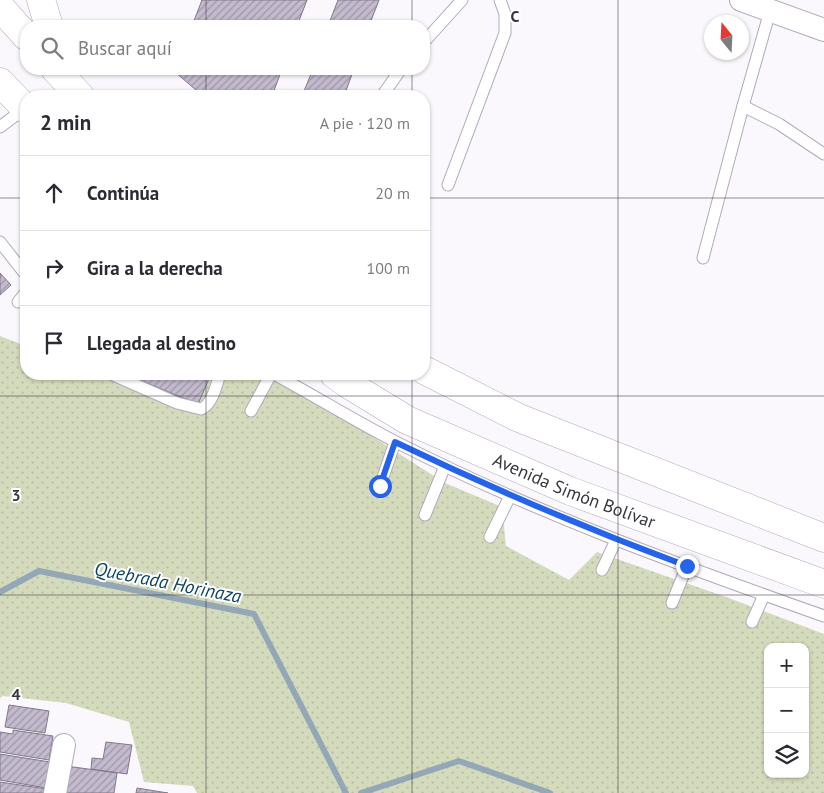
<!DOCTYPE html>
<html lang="es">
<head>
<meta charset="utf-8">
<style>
	:root { --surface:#fff; --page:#f7f7f7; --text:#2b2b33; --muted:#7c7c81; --line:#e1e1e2 }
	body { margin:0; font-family:"PT Sans",sans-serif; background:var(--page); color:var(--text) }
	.controls { position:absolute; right:15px; bottom:15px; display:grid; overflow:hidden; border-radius:10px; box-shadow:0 1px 4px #0004 }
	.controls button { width:45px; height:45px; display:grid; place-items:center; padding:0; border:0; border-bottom:1px solid var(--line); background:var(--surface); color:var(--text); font:25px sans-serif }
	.compass { position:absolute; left:704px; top:15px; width:45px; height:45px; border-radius:50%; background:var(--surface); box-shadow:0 1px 4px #0004; rotate:342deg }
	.stop { position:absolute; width:15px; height:15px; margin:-11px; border:4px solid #2563eb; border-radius:50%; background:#fff }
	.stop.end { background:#2563eb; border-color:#fff; box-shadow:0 1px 5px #0008 }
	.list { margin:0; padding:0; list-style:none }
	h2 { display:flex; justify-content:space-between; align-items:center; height:65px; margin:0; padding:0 20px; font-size:21px }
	h2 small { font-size:16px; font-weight:400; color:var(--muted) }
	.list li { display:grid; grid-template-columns:32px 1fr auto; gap:15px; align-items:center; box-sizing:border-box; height:75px; padding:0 20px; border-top:1px solid var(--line) }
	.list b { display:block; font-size:19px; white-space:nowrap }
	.list em { font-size:16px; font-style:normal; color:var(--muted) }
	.icon { flex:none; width:28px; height:28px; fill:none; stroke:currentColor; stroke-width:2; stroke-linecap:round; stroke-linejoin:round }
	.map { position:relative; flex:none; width:824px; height:793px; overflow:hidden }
	.search { position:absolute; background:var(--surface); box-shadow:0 1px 4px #0004; left:20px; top:20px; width:410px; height:55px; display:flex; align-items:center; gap:12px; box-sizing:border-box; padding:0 18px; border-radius:20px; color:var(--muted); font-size:19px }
	.panel { position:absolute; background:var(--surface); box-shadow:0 1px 4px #0004; left:20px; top:90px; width:410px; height:290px; border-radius:20px }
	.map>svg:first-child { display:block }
	.grass { fill:url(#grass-dots); fill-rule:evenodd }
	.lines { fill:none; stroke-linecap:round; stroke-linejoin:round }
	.stream { stroke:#93a7b7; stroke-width:6 }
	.building { fill:url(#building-hatch); stroke:#81788a }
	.lane-casing { stroke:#b2a9bc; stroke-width:13 }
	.street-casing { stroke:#b2a9bc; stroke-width:24 }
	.highway-casing { stroke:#b2a9bc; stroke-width:29 }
	.lane { stroke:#fff; stroke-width:11 }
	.street { stroke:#fff; stroke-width:22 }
	.highway { stroke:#fff; stroke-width:28 }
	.route { stroke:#2563eb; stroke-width:6 }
	.grid { fill:none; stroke:#39353d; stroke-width:1; stroke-opacity:0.55 }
	.labels { text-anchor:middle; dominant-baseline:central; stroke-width:4; stroke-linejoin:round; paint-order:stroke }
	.street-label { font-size:18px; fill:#39353d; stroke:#fff }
	.water-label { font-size:19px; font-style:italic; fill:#0d4460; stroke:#fff }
	.grid-label { font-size:16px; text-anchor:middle; font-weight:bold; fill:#39353d; stroke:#fff; stroke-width:4; stroke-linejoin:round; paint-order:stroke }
</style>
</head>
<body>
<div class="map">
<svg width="824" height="793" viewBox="0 0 824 793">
	<defs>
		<pattern id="grass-dots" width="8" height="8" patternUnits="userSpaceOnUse" patternTransform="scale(1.25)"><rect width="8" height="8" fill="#d4dbbc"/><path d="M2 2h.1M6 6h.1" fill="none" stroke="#b7bda2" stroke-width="1.8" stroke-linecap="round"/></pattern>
		<pattern id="building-hatch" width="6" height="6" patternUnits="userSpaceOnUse" patternTransform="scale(1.25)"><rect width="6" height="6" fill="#c3bace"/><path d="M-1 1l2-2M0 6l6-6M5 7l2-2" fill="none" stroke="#9f98a8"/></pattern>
	</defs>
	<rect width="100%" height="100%" fill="#faf8fc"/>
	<path class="grass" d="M0,336L26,346V374H274L445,483L502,507L506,546L569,580L597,552L726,597L824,634V793H197L193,786L144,782L129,722L66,703L3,696L0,698ZM768,647H805V774H768Z"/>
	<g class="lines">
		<g class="stream">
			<polyline points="0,592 39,571 254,614 346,793"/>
			<polyline points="361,793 459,761 550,793"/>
		</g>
	</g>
	<g class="building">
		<polygon points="202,0 307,0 297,26 192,26"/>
		<polygon points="338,0 379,0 369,26 328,26"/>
		<polygon points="177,69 282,69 272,96 203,96 175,72"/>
		<polygon points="313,69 354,69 344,96 302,96"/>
		<polygon points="0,273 11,285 0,295"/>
		<polygon points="125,374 211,374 198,404"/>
		<polygon points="9,705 49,711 45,733 5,727"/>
		<polygon points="13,730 53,736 49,760 0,752 0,732 13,734"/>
		<polygon points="106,742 132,745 127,774 91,769 92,758 103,759"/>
		<polygon points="0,754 50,762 46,788 0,780"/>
		<polygon points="66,766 117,773 114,793 62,793"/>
		<polygon points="0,782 47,789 46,793 0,793"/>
		<polygon points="137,788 168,793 136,793"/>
	</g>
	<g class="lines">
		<g class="lane-casing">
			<g id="lane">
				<polyline points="424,42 462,0"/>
				<polyline points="382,96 401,69"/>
				<polyline points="743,106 779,124 824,154"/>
				<polyline points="0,127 25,108"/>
				<polyline points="448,185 505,33 505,14 500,0"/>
				<polyline points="0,242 26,275"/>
				<polyline points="703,258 743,106 770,11"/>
				<polyline points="18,302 26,292"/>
				<path d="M111,374L177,403L201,409C213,404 216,385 220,374"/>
				<path d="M274,374C315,396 355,421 396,442C533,512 679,565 824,616"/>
				<polyline points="251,411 271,374"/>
				<polyline points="380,486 395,442"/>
				<polyline points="425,515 445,466"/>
				<polyline points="490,537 510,496"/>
				<polyline points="602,570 616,540"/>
				<polyline points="672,603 687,566"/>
				<polyline points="752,622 764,595"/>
			</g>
		</g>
		<g class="street-casing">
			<g id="street">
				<polyline points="741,0 824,30"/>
				<polyline points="55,793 64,745"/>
			</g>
		</g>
		<g class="highway-casing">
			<g id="highway">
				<polyline points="41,0 49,26"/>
				<polyline points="0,7 26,36"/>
				<polyline points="55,69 80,96"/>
				<polyline points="0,82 26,109"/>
				<polyline points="424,370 519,418 824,538"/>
				<path id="s1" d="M334,374L348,384L407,420L570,491L824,584"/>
			</g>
		</g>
		<use href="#lane" class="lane"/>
		<use href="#street" class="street"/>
		<use href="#highway" class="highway"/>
	</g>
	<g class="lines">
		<path class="route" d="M380,486L395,442C491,488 587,529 687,566"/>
	</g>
	<path class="grid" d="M206,0V26M412,0V26M618,0V793M206,69V96M412,69V96M0,198H26M424,198H824M206,374V793M412,374V793M0,396H824M0,595H824"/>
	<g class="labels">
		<g class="street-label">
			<text stroke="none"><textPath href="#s1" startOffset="268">Avenida Simón Bolívar</textPath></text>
		</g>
		<g class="water-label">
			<text transform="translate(168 582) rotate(11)">Quebrada Horinaza</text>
		</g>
	</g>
	<g class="grid-label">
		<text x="515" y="22">C</text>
		<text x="16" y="501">3</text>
		<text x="16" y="700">4</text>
	</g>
</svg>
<div class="controls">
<button>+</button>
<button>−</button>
<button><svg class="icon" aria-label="layers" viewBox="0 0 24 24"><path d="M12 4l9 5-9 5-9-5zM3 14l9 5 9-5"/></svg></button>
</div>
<svg class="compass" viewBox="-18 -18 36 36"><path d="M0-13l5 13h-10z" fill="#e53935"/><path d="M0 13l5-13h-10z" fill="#7c7c81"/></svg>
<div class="stop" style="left:380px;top:486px"></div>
<div class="stop end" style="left:687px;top:566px"></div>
<div class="search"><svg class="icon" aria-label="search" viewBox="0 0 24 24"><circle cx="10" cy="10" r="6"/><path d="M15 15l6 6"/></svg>Buscar aquí</div>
<section class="panel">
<h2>2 min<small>A pie · 120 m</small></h2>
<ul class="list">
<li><svg class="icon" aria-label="ahead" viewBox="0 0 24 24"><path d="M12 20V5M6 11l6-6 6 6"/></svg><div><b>Continúa</b></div><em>20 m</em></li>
<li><svg class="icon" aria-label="right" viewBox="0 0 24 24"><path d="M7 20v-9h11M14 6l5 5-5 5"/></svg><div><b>Gira a la derecha</b></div><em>100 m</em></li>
<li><svg class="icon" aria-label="arrive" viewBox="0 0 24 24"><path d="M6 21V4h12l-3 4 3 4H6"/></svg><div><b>Llegada al destino</b></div></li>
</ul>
</section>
</div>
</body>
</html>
